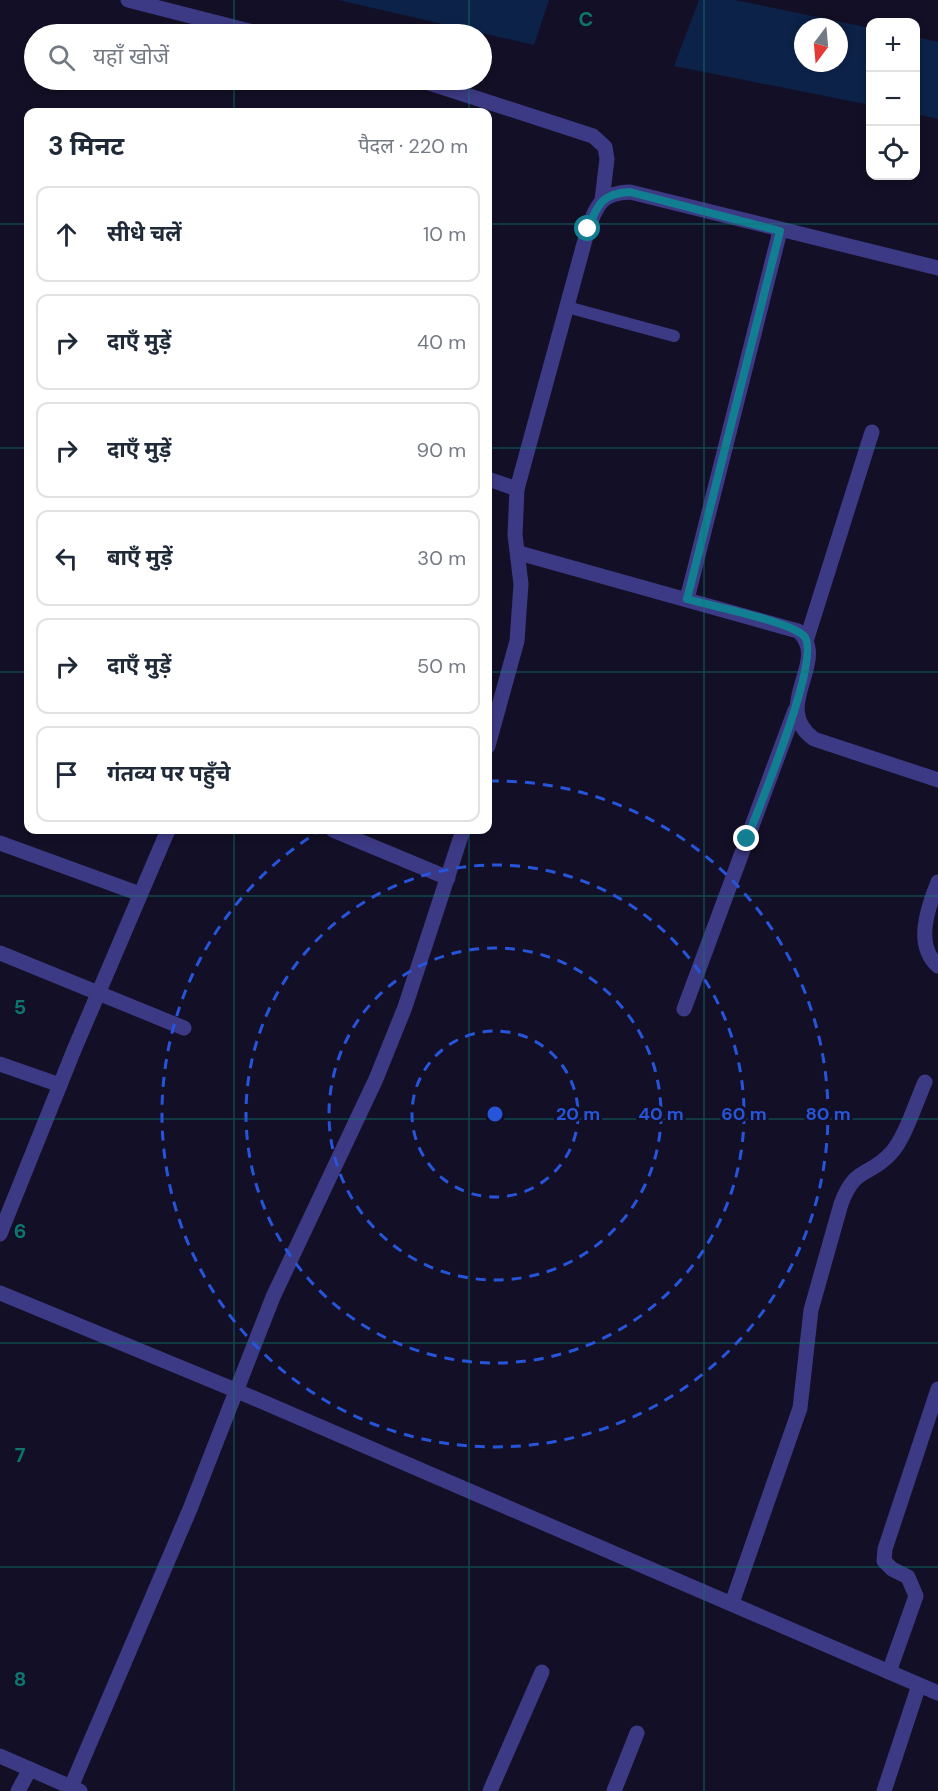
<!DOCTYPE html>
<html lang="hi">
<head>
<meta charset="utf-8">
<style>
	:root { --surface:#fff; --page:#f2f2f3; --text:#1f2937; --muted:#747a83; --line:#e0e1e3 }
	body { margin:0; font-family:"DM Sans","Noto Sans Devanagari",sans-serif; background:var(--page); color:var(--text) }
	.controls { position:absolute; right:18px; top:18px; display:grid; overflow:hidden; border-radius:12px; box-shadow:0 3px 9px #0003 }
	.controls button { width:54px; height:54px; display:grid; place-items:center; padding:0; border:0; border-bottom:2px solid var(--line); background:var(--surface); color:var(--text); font:30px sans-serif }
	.compass { position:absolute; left:794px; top:18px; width:54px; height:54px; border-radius:50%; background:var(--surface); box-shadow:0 3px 9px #0003; rotate:196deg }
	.stop { position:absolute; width:18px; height:18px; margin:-14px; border:4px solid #117e91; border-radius:50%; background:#fff }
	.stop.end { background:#117e91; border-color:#fff; box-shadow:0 2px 6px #0008 }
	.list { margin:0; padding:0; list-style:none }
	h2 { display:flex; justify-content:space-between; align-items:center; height:78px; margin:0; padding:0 24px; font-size:26px }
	h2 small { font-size:20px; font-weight:400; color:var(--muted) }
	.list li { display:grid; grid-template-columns:39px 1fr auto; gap:18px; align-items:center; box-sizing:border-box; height:96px; margin:0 12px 12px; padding:0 12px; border:2px solid var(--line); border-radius:12px }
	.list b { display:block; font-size:22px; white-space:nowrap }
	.list em { font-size:20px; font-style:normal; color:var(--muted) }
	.icon { flex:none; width:33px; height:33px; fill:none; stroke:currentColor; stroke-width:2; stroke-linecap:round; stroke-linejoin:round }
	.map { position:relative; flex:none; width:938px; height:1791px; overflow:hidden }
	.search { position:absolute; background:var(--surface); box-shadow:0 3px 9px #0003; left:24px; top:24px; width:468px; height:66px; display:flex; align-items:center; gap:15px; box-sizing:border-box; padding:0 21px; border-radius:33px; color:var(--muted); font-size:22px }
	.panel { position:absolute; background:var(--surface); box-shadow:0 3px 9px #0003; left:24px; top:108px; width:468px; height:726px; border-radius:12px }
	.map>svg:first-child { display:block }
	.water { fill:#0c2248; fill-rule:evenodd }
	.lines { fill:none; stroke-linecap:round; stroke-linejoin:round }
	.service { stroke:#3d3a85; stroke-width:12 }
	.minor { stroke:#3d3a85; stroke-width:15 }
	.route { stroke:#117e91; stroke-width:8 }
	.grid { fill:none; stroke:#0f766e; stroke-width:1.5; stroke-opacity:0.55 }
	.ring { fill:none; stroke:#2655da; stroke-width:3; stroke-dasharray:10 8 }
	.grid-label { font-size:20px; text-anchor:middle; font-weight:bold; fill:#0f766e; stroke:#130f26; stroke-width:6; stroke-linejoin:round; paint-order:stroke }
	.centre { fill:#2655da; stroke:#130f26; stroke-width:3 }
	.ring-label { font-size:18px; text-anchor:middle; font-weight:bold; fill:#2655da; stroke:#130f26; stroke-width:6; stroke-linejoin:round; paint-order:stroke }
</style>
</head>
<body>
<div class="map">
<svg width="938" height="1791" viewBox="0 0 938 1791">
	<rect width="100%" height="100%" fill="#130f26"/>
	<g class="water">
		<polygon points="338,0 549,0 534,45"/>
		<path d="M699,0H735L870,28V105L674,66ZM803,27H839V63H803Z"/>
		<polygon points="916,37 938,42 938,119 916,114"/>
	</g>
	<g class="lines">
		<polyline class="service" points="567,307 674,336"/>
		<g class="minor">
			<polyline points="128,0 261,34"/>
			<polyline points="420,80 593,136 605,147 607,159 602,200"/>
			<polyline points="488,479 517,489"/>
			<path d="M519,553L798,631C832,661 769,706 814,739L938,780"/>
			<polyline points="687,599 780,231"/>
			<polyline points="807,638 872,432"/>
			<path d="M488,746L517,641L521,584L515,535L517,489L588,229C597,204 602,193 630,192L938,268"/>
			<polyline points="333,830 448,878"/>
			<polyline points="0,843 140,894"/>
			<path d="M938,882C928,907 914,945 938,966"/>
			<polyline points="0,953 184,1028"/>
			<polyline points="684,1009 795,710"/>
			<polyline points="0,1064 60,1085"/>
			<polyline points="0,1234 74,1050 168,830"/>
			<polyline points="0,1293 235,1390 938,1693"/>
			<path d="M732,1603L800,1408L811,1310L841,1204C855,1165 870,1177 891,1153C905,1138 916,1102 925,1082"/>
			<polyline points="889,1672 916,1596 908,1577 892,1569 884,1561 885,1549 938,1389"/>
			<polyline points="0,1756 80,1791"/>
			<polyline points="71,1787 190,1509 273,1297 376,1079 405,1007 463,830"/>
			<polyline points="18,1791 30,1769"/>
			<polyline points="490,1791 542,1672"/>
			<polyline points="614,1791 637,1733"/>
			<polyline points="884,1791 919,1685"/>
		</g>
	</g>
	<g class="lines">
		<path class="route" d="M588,229C597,204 603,193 630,192L780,231L687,599C711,606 789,621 804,636C823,656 758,809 747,839"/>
	</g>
	<path class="grid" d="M234,0V34M469,0V34M704,0V1791M234,80V112M469,80V112M0,224H28M488,224H938M0,448H28M488,448H938M0,672H28M488,672H938M234,830V1791M469,830V1791M0,896H938M0,1119H938M0,1343H938M0,1567H938"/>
	<g class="ring">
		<circle cx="495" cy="1114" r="83"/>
		<circle cx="495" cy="1114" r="166"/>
		<circle cx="495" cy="1114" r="249"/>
		<path d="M489 781A333 333 0 1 1 321 830"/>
	</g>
	<g class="grid-label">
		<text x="586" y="26">C</text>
		<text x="20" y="1014">5</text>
		<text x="20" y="1238">6</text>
		<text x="20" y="1462">7</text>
		<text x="20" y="1686">8</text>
	</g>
	<circle cx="495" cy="1114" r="9" class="centre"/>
	<g class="ring-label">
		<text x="578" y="1120">20 m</text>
		<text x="661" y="1120">40 m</text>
		<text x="744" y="1120">60 m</text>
		<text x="828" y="1120">80 m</text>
	</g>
</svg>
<div class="controls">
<button>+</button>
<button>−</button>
<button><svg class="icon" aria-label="locate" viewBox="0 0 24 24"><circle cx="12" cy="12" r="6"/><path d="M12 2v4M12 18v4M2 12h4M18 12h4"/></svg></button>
</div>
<svg class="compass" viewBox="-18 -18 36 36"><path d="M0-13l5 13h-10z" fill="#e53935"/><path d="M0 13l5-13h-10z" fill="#747a83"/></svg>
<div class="stop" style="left:588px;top:229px"></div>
<div class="stop end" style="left:747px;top:839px"></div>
<div class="search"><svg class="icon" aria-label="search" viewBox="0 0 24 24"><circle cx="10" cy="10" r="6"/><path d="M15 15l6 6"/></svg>यहाँ खोजें</div>
<section class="panel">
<h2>3 मिनट<small>पैदल · 220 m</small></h2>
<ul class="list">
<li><svg class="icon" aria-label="ahead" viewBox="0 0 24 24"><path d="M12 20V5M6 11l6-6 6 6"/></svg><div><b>सीधे चलें</b></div><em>10 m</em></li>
<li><svg class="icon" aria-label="right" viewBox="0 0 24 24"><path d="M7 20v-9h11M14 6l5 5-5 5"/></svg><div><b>दाएँ मुड़ें</b></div><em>40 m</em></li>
<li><svg class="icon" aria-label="right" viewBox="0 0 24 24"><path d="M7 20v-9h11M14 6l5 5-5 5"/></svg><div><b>दाएँ मुड़ें</b></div><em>90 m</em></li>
<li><svg class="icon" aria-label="left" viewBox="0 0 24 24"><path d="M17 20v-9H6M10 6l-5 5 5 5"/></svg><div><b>बाएँ मुड़ें</b></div><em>30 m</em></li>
<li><svg class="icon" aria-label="right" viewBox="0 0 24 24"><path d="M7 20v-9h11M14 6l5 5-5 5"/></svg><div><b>दाएँ मुड़ें</b></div><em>50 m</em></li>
<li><svg class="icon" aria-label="arrive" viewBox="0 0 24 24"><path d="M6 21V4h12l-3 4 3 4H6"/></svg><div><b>गंतव्य पर पहुँचे</b></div></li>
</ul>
</section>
</div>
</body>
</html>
